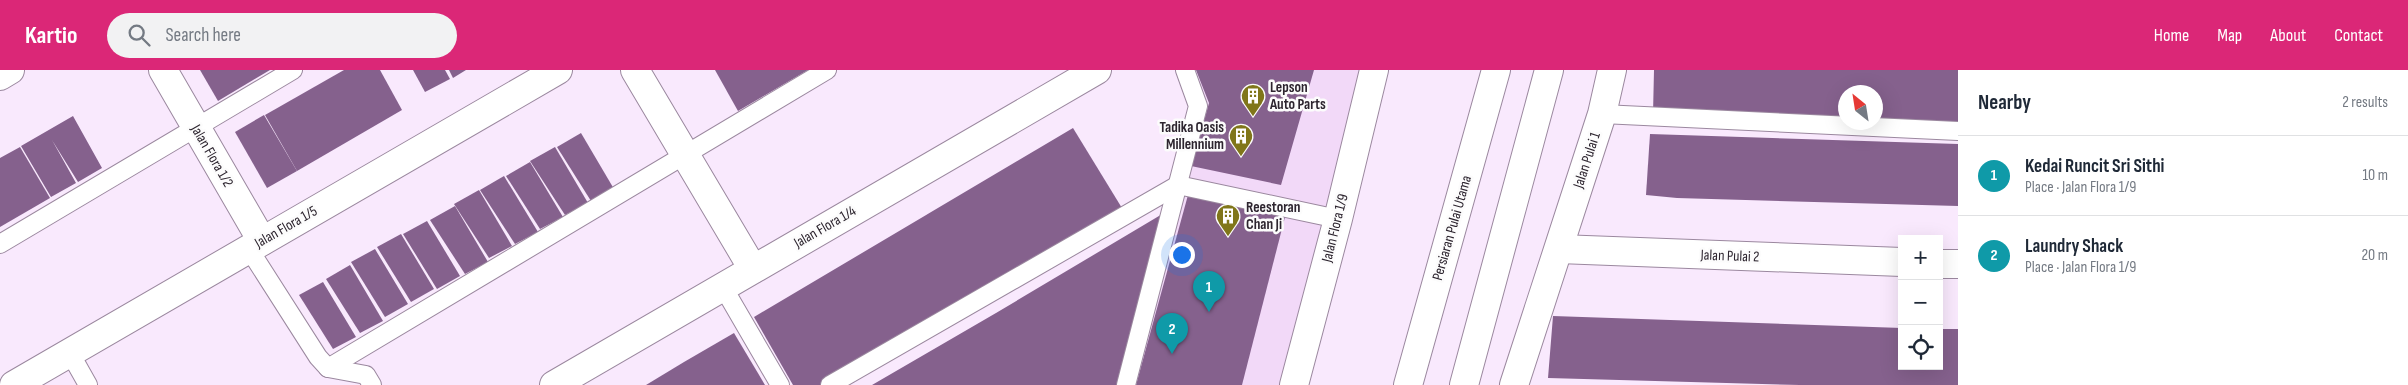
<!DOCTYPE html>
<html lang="en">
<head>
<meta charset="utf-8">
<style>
	:root { --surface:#fff; --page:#f2f2f3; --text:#1f2937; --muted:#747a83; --line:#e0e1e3; --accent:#db2777 }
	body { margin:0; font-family:"Sofia Sans Condensed",sans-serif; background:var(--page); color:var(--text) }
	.controls { position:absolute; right:15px; bottom:15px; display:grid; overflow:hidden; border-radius:0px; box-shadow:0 5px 20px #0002 }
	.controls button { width:45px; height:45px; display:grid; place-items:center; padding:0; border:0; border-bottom:1px solid var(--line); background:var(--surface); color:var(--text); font:25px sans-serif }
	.compass { position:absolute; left:1838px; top:15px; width:45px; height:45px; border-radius:50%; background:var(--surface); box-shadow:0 5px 20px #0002; rotate:330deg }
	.you { position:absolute; left:1181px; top:184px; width:18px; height:18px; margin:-12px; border:4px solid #fff; border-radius:50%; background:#1a73e8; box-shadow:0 0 0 8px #1a73e833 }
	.badge { display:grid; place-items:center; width:32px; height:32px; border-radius:50%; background:var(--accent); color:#fff; font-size:16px; font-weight:700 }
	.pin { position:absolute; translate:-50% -41px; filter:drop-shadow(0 1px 2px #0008) }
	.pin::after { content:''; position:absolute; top:26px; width:18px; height:15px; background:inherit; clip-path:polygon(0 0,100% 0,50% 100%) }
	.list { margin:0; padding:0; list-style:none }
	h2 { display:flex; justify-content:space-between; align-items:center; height:65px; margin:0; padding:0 20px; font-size:21px }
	h2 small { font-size:16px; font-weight:400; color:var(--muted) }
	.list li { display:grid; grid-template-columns:32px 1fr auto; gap:15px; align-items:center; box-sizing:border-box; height:80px; padding:0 20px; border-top:1px solid var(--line) }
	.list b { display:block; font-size:19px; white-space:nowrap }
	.list p { margin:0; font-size:16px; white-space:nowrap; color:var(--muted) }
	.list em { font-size:16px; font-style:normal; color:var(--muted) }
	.icon { flex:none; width:28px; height:28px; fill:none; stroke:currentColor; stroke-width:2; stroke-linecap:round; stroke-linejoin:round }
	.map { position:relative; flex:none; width:1958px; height:315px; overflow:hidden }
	header { display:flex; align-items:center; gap:30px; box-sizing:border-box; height:70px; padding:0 25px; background:var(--accent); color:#fff }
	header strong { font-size:24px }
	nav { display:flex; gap:28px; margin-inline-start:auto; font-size:18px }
	.search { width:350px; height:45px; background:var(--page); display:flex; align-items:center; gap:12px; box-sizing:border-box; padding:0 18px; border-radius:28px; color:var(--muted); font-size:19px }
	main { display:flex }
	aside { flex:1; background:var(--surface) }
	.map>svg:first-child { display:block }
	.built { fill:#f2d9f8 }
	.building { fill:#85618d }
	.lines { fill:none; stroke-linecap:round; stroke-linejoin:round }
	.service-casing { stroke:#9b889f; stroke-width:20 }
	.minor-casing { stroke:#9b889f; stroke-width:30 }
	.secondary-casing { stroke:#9b889f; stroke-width:30 }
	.service { stroke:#fff; stroke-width:18 }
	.minor { stroke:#fff; stroke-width:28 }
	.secondary { stroke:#fff; stroke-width:28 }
	.labels { text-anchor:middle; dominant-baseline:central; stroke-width:5; stroke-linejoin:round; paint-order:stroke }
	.poi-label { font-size:15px; font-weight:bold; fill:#2d252f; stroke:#fcfcfc; text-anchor:start }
	.street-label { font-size:15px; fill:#2d252f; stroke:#fcfcfc }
</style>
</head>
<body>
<header>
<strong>Kartio</strong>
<div class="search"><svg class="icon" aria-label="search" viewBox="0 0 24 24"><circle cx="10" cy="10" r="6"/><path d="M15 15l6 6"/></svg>Search here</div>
<nav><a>Home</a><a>Map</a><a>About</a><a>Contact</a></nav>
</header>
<main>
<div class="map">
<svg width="1958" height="315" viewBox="0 0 1958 315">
	<rect width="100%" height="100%" fill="#f9e9fd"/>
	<polygon class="built" points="1179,0 1385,0 1305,315 1119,315 1191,36"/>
	<g class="building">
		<polygon points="200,0 270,0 218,31"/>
		<polygon points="344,0 380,0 402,40 297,101 265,45"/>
		<polygon points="413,0 445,0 450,9 425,22"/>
		<polygon points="449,0 466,0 453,8"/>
		<polygon points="715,0 808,0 738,41"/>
		<polygon points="1196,0 1314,0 1281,115 1191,96 1209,33"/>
		<polygon points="1654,0 1958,0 1958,52 1876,50 1876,22 1846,22 1846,49 1653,44"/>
		<polygon points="264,45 297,101 267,118 235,62"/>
		<polygon points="73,46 102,98 78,112 52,70 76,113 51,127 21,76"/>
		<polygon points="1073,58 1125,143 836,315 793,315 754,247"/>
		<polygon points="581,63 614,119 591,131 557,77"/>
		<polygon points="1650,64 1958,74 1958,136 1677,128 1646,125"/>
		<polygon points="20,77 50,128 0,157 0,88"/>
		<polygon points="555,77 588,133 565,145 530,91"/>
		<polygon points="530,92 563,147 540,159 506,106"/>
		<polygon points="504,106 538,162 515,174 480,120"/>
		<polygon points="479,120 512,176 489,188 454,134"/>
		<polygon points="1188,125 1285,147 1242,315 1136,315"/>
		<polygon points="455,136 488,192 465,204 430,150"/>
		<polygon points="1164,143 1118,315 872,315 996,243"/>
		<polygon points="427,151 460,206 437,219 403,164"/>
		<polygon points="401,164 434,219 411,232 377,177"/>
		<polygon points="375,179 408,234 385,247 351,192"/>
		<polygon points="350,195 383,251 360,263 326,209"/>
		<polygon points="323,212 356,267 333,279 299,225"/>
		<polygon points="1553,246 1902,258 1902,296 1939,296 1939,259 1958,259 1958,315 1800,315 1548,308"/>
		<polygon points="734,263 765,315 646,315 684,292"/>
	</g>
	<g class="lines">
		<g class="service-casing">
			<g id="service">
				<polyline points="1602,44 1958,61"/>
				<polyline points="0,174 293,0"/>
				<polyline points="249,179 318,287 328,298 366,305 372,315"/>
				<polyline points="723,217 780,315"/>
				<polyline points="70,283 88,315"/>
				<polyline points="328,298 827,0"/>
				<polyline points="830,315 1178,115 1338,149"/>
				<polyline points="1126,315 1198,36 1185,0"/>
			</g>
		</g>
		<g class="minor-casing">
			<g id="minor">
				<polyline points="163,0 262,171"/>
				<polyline points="635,0 753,199"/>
				<polyline points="0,6 10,0"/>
				<polyline points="1559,179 1902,192"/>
				<polyline points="1939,194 1958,194"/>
				<polyline points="14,315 558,0"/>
				<polyline points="554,315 1097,0"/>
				<polyline points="1294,315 1338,149 1374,0"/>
				<polyline points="1514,315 1602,44 1612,0"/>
			</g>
		</g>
		<g class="secondary-casing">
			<g id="secondary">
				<polyline points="1408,315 1496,0"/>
				<polyline points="1464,315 1549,0"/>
			</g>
		</g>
		<use href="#service" class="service"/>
		<use href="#minor" class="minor"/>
		<use href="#secondary" class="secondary"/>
	</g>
	<defs>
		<g id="building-pin" transform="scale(1.25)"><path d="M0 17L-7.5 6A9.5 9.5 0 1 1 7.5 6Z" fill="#80761a" stroke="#fcfcfc"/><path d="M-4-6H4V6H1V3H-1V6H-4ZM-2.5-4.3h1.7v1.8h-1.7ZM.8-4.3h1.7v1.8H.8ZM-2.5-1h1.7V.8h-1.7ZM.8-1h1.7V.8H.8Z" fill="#fff"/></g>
	</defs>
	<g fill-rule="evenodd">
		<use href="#building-pin" x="1253" y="26"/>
		<use href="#building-pin" x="1241" y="66"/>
		<use href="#building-pin" x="1228" y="146"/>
	</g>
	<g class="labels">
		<g class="poi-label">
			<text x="1270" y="17">Lepson<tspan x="1270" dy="17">Auto Parts</tspan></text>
			<text x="1224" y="57" text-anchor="end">Tadika Oasis<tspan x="1224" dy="17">Millennium</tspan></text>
			<text x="1246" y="137">Reestoran<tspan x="1246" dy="17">Chan Ji</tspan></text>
		</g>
		<g class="street-label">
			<text transform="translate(212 86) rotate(60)">Jalan Flora 1/2</text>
			<text transform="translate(1587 90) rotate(-72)">Jalan Pulai 1</text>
			<text transform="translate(286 157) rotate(-30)">Jalan Flora 1/5</text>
			<text transform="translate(825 157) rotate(-30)">Jalan Flora 1/4</text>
			<text transform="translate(1335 158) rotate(-76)">Jalan Flora 1/9</text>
			<text transform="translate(1452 158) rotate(-74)">Persiaran Pulai Utama</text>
			<text transform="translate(1730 186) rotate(2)">Jalan Pulai 2</text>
		</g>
	</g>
</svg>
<div class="controls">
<button>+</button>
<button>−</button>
<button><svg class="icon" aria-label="locate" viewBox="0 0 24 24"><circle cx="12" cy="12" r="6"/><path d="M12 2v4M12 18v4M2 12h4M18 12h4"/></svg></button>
</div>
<svg class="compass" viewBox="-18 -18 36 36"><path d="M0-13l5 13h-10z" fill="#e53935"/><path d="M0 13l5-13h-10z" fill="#747a83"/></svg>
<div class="you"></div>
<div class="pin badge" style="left:1209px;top:242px;background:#0f9aa8">1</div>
<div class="pin badge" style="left:1172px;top:284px;background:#0f9aa8">2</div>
</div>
<aside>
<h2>Nearby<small>2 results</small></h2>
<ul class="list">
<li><span class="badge" style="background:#0f9aa8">1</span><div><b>Kedai Runcit Sri Sithi</b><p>Place · Jalan Flora 1/9</p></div><em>10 m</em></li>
<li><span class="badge" style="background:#0f9aa8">2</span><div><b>Laundry Shack</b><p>Place · Jalan Flora 1/9</p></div><em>20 m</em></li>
</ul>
</aside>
</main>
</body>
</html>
